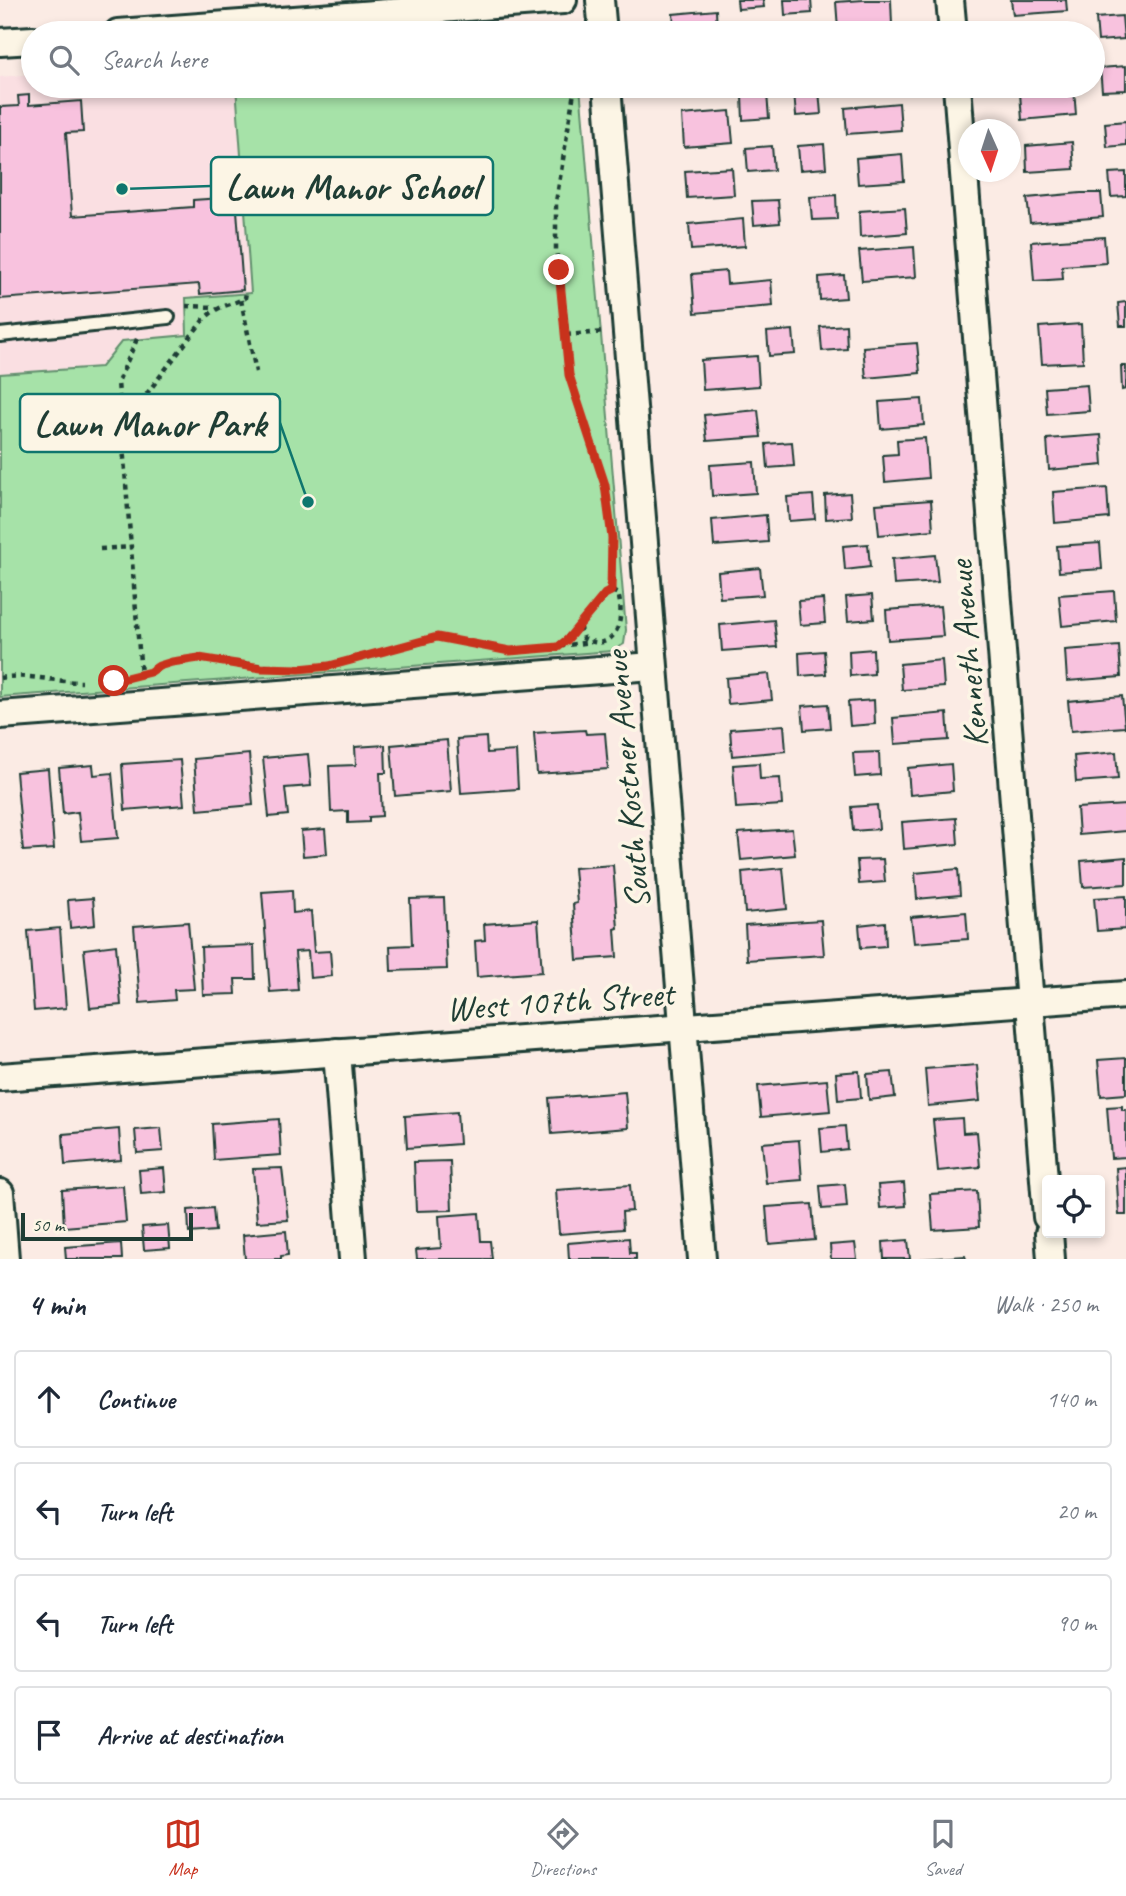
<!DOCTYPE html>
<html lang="en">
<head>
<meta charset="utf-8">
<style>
	:root { --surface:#fff; --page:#f2f2f3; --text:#1f2937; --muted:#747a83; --line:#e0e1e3; --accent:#c8321e }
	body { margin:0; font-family:Caveat,sans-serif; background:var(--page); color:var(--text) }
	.controls { position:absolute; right:21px; bottom:21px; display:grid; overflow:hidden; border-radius:7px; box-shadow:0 4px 10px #0003 }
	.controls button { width:63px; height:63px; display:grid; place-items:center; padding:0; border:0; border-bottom:2px solid var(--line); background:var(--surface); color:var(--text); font:35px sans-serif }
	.compass { position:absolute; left:958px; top:119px; width:63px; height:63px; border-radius:50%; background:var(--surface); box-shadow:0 4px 10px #0003; rotate:177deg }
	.scale { position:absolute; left:21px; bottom:18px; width:172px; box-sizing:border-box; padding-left:7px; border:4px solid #1f3d34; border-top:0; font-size:19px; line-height:24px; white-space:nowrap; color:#1f3d34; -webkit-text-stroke:5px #fcf5e5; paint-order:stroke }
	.stop { position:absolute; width:21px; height:21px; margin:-16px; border:5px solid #c8321e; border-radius:50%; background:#fff }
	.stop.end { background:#c8321e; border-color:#fff; box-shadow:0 2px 7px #0008 }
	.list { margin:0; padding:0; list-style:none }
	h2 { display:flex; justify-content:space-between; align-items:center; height:91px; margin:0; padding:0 28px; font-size:30px }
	h2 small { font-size:23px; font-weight:400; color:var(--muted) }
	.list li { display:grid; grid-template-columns:46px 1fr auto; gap:21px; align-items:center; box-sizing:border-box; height:98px; margin:0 14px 14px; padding:0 14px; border:2px solid var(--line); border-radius:7px }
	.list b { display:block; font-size:26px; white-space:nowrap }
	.list em { font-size:23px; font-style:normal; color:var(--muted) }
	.icon { flex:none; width:38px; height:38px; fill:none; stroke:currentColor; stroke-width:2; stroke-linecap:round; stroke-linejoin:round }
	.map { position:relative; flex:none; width:1126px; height:1259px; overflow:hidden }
	.search { position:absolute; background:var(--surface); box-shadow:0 4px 10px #0003; left:21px; right:21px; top:21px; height:77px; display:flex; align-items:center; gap:18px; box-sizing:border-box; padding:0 24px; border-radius:38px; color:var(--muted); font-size:26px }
	.sheet { height:539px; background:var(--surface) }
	nav { display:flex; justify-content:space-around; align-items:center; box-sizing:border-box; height:98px; border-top:2px solid var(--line); background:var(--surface); font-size:19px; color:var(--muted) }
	nav a { display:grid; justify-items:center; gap:4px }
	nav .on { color:var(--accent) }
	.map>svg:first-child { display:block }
	.built { fill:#fadfe2 }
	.green { fill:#a6e2a8; stroke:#62906e; stroke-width:2 }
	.building { fill:#f8c2de; stroke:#1f3d34; stroke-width:2 }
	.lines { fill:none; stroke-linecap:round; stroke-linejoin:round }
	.service-casing { stroke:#1f3d34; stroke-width:18 }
	.minor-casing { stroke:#1f3d34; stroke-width:32 }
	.path { stroke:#1f3d34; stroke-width:4.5; stroke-dasharray:5 5; stroke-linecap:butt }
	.service { stroke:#fcf5e5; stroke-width:12 }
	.minor { stroke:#fcf5e5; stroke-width:26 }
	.route { stroke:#c8321e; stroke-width:9 }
	.labels { text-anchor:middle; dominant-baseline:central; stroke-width:7; stroke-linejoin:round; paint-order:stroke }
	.street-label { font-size:35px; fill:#1f3d34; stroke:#fcf5e5 }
	.leader { fill:none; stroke:#0f766e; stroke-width:2.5 }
	.callout-dot { fill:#0f766e; stroke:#fcf5e5; stroke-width:2.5 }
	.callout { fill:#fcf5e5; stroke:#0f766e; stroke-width:2.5 }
	.callout-label { font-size:37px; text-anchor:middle; font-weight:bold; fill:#1f3d34 }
</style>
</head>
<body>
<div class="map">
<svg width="1126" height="1259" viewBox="0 0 1126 1259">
	<rect width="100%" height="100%" fill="#fbebe4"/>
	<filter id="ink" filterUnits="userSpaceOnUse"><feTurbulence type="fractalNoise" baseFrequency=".0143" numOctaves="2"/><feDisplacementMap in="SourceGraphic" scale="14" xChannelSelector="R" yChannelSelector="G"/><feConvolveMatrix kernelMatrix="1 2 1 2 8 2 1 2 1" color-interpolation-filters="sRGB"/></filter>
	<g filter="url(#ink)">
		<polygon class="built" points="33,74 33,86 236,86 252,293 187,335 122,341 101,367 0,374 0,77"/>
		<polygon class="green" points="236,86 580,86 626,630 624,644 612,651 0,697 0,374 101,367 122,341 187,335 186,298 251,293"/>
		<g class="building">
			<polygon points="737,0 763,0 764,7 738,9"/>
			<polygon points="784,0 811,0 812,13 785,15"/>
			<polygon points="863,0 891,0 892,25 838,29 836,2"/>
			<polygon points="1011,0 1066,0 1067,11 1013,15"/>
			<polygon points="716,10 717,33 675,33 673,14"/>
			<polygon points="1122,16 1124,39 1098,41 1096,18"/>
			<polygon points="1126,66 1126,90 1102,91 1100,68"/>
			<polygon points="679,86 733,86 733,88 679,93"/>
			<polygon points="1074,89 1076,115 1022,120 1020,93"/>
			<polygon points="819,90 821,114 796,116 794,92"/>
			<polygon points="767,94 769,118 743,120 742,96"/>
			<polygon points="29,95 29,105 81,101 83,132 66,133 72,216 193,207 193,200 236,197 243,290 200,294 199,284 0,299 0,107 19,106 18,96"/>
			<polygon points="899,103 901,130 847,134 845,108"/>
			<polygon points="730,111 733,143 684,147 682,115"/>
			<polygon points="1126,121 1126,145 1107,147 1105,123"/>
			<polygon points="1072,142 1074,169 1027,172 1026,146"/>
			<polygon points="824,144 826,168 800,170 798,146"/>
			<polygon points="772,146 774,170 748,172 746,148"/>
			<polygon points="902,154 904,181 858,184 856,158"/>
			<polygon points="732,168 734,195 687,198 685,171"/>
			<polygon points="1126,172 1126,196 1111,197 1109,173"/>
			<polygon points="1081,193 1101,193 1103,217 1030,223 1027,198"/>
			<polygon points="836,195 837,219 812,220 810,197"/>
			<polygon points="778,200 780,223 754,225 752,201"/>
			<polygon points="905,208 907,233 860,237 859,211"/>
			<polygon points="743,219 745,246 691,250 689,224"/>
			<polygon points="1104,237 1106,263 1062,266 1063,279 1034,281 1031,242"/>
			<polygon points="914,247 916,277 862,281 859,251"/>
			<polygon points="726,271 727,284 771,280 773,306 695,313 692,274"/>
			<polygon points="844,275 846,298 820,300 819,277"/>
			<polygon points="1126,302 1126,326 1120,326 1118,303"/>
			<polygon points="1081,324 1083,362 1042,364 1039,327"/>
			<polygon points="846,325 847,349 822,351 820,327"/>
			<polygon points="793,330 795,354 769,356 767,332"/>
			<polygon points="917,343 920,373 866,378 863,347"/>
			<polygon points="757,356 759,386 703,390 701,360"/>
			<polygon points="1121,366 1126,366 1126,389 1122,390"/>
			<polygon points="1087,385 1089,411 1047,414 1045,388"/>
			<polygon points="922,399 924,425 881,429 879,402"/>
			<polygon points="758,410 761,437 707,441 704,415"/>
			<polygon points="1101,435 1103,465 1049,470 1047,439"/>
			<polygon points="925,438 928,478 885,482 883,455 898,454 897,440"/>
			<polygon points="792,442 794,466 768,468 766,444"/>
			<polygon points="754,462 756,493 712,496 710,465"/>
			<polygon points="1107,488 1109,518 1055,523 1053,492"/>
			<polygon points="850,493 852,517 826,519 825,495"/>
			<polygon points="813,495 815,519 789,521 787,497"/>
			<polygon points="931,500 933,530 879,535 876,504"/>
			<polygon points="766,515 768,542 714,546 712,520"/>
			<polygon points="1100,543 1102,569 1059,572 1057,546"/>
			<polygon points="868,544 870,567 845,570 843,546"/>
			<polygon points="935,555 938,582 894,585 892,559"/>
			<polygon points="760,568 763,595 720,598 718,572"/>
			<polygon points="1114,591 1116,621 1062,626 1059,595"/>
			<polygon points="872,595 874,619 848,621 846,597"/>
			<polygon points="823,599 825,623 800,625 798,601"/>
			<polygon points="940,606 943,636 888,640 886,610"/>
			<polygon points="774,620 777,647 722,651 720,625"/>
			<polygon points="1119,646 1121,677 1067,681 1065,650"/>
			<polygon points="873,649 874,674 850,676 849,651"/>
			<polygon points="824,651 826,674 800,676 799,653"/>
			<polygon points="942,660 944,687 902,690 900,664"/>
			<polygon points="769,674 772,700 728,704 726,678"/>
			<polygon points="1122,696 1125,727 1071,731 1068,701"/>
			<polygon points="874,700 875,724 850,726 848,702"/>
			<polygon points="828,704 830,728 804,730 802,706"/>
			<polygon points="947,713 949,740 895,744 893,718"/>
			<polygon points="784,725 786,751 732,756 730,729"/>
			<polygon points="585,730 586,734 605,733 608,769 537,774 534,733"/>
			<polygon points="486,737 487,753 516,751 518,789 461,793 457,739"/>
			<polygon points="447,740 451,791 395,796 391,745"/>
			<polygon points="385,745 386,773 380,773 382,816 369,817 369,822 348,823 348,811 331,812 329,766 356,765 355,747"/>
			<polygon points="879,752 880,775 855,777 853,753"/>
			<polygon points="1116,752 1118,779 1076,782 1074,756"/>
			<polygon points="249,754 253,805 198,810 194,759"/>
			<polygon points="308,754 311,786 285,788 288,815 269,817 263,758"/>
			<polygon points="180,760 184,805 125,810 122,764"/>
			<polygon points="759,763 760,779 780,778 782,805 736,808 733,765"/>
			<polygon points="951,764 953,791 910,795 908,768"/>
			<polygon points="93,765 94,775 112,773 118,838 81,841 78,812 63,814 59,768"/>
			<polygon points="48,769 54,849 23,851 16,772"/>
			<polygon points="877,805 879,829 853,831 851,807"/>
			<polygon points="1126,805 1126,831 1079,835 1077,808"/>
			<polygon points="956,818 958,844 904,849 902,822"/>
			<polygon points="325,829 327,854 303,856 301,831"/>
			<polygon points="792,829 795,855 741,860 738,833"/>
			<polygon points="1126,857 1126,884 1083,887 1081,861"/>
			<polygon points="883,859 885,882 859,884 857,860"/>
			<polygon points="613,865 618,928 615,929 617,957 577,960 573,904 577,903 574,868"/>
			<polygon points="783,868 787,909 745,913 742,872"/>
			<polygon points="958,869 960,895 917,899 915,873"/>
			<polygon points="292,890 293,913 311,911 314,952 330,951 332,976 310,978 308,951 295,952 298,990 270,992 262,892"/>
			<polygon points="1126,896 1126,929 1097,931 1094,898"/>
			<polygon points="93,898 95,925 70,928 68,900"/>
			<polygon points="444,898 447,969 391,971 390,946 412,945 410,899"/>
			<polygon points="966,912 968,939 914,943 911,917"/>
			<polygon points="538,920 542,972 477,977 475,941 485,940 484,924"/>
			<polygon points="821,920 824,955 747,960 745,925"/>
			<polygon points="188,922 194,989 174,990 175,1000 140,1003 134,926"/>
			<polygon points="885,922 886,946 861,948 859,925"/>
			<polygon points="60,928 66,1008 34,1011 28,931"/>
			<polygon points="116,945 121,1005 90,1008 84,949"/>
			<polygon points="254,945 255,979 235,979 236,994 203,995 201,947"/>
			<polygon points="1126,1058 1126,1094 1101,1096 1098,1060"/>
			<polygon points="977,1065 980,1101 928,1106 925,1069"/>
			<polygon points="859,1071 861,1098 838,1100 836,1073"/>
			<polygon points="892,1072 895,1097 869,1100 867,1074"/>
			<polygon points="827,1080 830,1111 761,1117 758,1086"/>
			<polygon points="625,1092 628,1128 552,1134 549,1098"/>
			<polygon points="1122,1106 1122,1110 1126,1110 1126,1157 1111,1158 1107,1107"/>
			<polygon points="457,1112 459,1144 407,1148 405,1116"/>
			<polygon points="962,1118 963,1133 977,1132 980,1167 938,1171 933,1120"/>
			<polygon points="279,1119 281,1155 214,1160 212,1124"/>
			<polygon points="845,1126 847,1149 822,1152 820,1128"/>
			<polygon points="161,1128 163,1151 137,1153 135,1130"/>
			<polygon points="119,1129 121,1160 65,1165 63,1134"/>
			<polygon points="799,1140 802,1180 766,1183 762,1143"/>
			<polygon points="450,1161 452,1210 416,1211 414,1162"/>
			<polygon points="1126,1167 1126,1215 1119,1215 1116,1168"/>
			<polygon points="164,1168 166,1192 141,1194 139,1170"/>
			<polygon points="282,1168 288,1220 257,1222 253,1169"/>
			<polygon points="904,1183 906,1206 880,1208 878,1185"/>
			<polygon points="845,1184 847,1207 822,1209 820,1186"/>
			<polygon points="630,1185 632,1211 622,1212 623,1229 559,1234 556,1190"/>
			<polygon points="123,1186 126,1222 64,1227 62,1190"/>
			<polygon points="977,1191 979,1227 933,1230 930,1194"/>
			<polygon points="812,1204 815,1240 769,1244 766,1207"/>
			<polygon points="213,1208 215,1231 189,1233 188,1210"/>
			<polygon points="479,1213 481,1241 490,1241 492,1259 417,1259 416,1250 441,1248 439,1216"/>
			<polygon points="168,1225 170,1248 144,1250 142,1227"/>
			<polygon points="286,1231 288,1255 281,1256 281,1259 245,1259 243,1235"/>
			<polygon points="629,1238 630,1253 636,1253 636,1259 569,1259 568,1243"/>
			<polygon points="908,1240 910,1259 884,1259 883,1242"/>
			<polygon points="121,1243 122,1259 66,1259 65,1247"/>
			<polygon points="855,1243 857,1259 831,1259 830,1245"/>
			<polygon points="965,1256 966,1259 921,1259"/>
		</g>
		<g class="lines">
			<g class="service-casing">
				<polyline id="service" points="0,335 168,317"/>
			</g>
			<g class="minor-casing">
				<g id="minor">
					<polyline points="600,0 603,33"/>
					<polyline points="950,0 953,33"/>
					<polyline points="118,33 563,0"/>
					<polyline points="0,42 33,40"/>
					<polyline points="607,86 702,1259"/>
					<polyline points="957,86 1047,1217"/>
					<polyline points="0,715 653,666"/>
					<polyline points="337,1052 353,1259"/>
					<polyline points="0,1077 1126,995"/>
					<polyline points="0,1193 5,1259"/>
					<polyline points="1049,1233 1051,1259"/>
				</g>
			</g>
			<g class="path">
				<polyline points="565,31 566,33"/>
				<polyline points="575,86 556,202 556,250 565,318 569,375 605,485 612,538 612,591"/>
				<polyline points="241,300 256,372"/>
				<polyline points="186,306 216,307"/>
				<polyline points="566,335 604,332"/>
				<polyline points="137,339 118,382 141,675"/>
				<polyline points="89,401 119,399"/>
				<path d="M122,426L204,319C220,304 227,307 245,298L246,293"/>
				<polyline points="122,427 160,423 179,412"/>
				<polyline points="100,549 131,547"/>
				<path d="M612,591L618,594C626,620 615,655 583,638L579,626L605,594Z"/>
				<polyline points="560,645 579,626"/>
				<polyline points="560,646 591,642"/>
				<polyline points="338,663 437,637 510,651"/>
				<path d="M0,678C28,673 54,682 82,682"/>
				<polyline points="119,680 150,672 159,666 172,662 199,658 274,668"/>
			</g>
			<use href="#service" class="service"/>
			<use href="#minor" class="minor"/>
		</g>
	</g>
	<g class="lines" filter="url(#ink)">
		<polyline class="route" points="114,681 150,672 159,666 172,662 199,658 261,668 299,669 329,666 437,637 510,651 558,647 567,640 605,594 611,591 612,538 605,485 569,375 559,270"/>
	</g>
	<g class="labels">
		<g class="street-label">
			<text transform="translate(968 654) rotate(-95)">Kenneth Avenue</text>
			<text transform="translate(627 780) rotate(-95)">South Kostner Avenue</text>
			<text transform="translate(560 1001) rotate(-4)">West 107th Street</text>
		</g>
	</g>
	<path class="leader" d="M122 189L211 186M308 502L280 423"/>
	<g class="callout-dot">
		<circle cx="122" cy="189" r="7"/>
		<circle cx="308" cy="502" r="7"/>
	</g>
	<g class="callout">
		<rect x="211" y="157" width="282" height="58" rx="7"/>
		<rect x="20" y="394" width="260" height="58" rx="7"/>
	</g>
	<g class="callout-label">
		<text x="352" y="199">Lawn Manor School</text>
		<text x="150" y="436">Lawn Manor Park</text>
	</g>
</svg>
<div class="controls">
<button><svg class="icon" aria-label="locate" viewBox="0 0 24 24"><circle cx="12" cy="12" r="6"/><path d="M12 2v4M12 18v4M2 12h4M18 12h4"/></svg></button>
</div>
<svg class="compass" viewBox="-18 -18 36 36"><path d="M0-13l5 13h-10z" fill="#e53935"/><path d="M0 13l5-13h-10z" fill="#747a83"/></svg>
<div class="scale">50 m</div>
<div class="stop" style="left:114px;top:681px"></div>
<div class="stop end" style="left:559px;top:270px"></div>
<div class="search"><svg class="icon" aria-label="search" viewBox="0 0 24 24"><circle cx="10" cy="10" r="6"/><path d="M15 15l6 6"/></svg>Search here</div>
</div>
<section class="sheet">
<h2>4 min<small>Walk · 250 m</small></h2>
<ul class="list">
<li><svg class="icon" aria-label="ahead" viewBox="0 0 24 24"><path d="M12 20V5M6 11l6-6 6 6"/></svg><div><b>Continue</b></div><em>140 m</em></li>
<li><svg class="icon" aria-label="left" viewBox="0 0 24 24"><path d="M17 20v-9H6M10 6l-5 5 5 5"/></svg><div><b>Turn left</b></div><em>20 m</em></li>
<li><svg class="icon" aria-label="left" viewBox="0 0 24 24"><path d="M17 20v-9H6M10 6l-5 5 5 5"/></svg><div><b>Turn left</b></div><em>90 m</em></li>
<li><svg class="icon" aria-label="arrive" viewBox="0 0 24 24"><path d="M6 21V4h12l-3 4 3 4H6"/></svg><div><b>Arrive at destination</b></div></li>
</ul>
</section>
<nav>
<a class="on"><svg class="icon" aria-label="map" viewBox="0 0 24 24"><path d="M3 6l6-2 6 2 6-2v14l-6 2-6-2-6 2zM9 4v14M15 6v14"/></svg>Map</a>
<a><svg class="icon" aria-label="directions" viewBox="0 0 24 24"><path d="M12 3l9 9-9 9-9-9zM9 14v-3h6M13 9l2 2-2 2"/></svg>Directions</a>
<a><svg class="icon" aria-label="saved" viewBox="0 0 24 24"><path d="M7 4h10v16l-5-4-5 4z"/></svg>Saved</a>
</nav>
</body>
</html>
